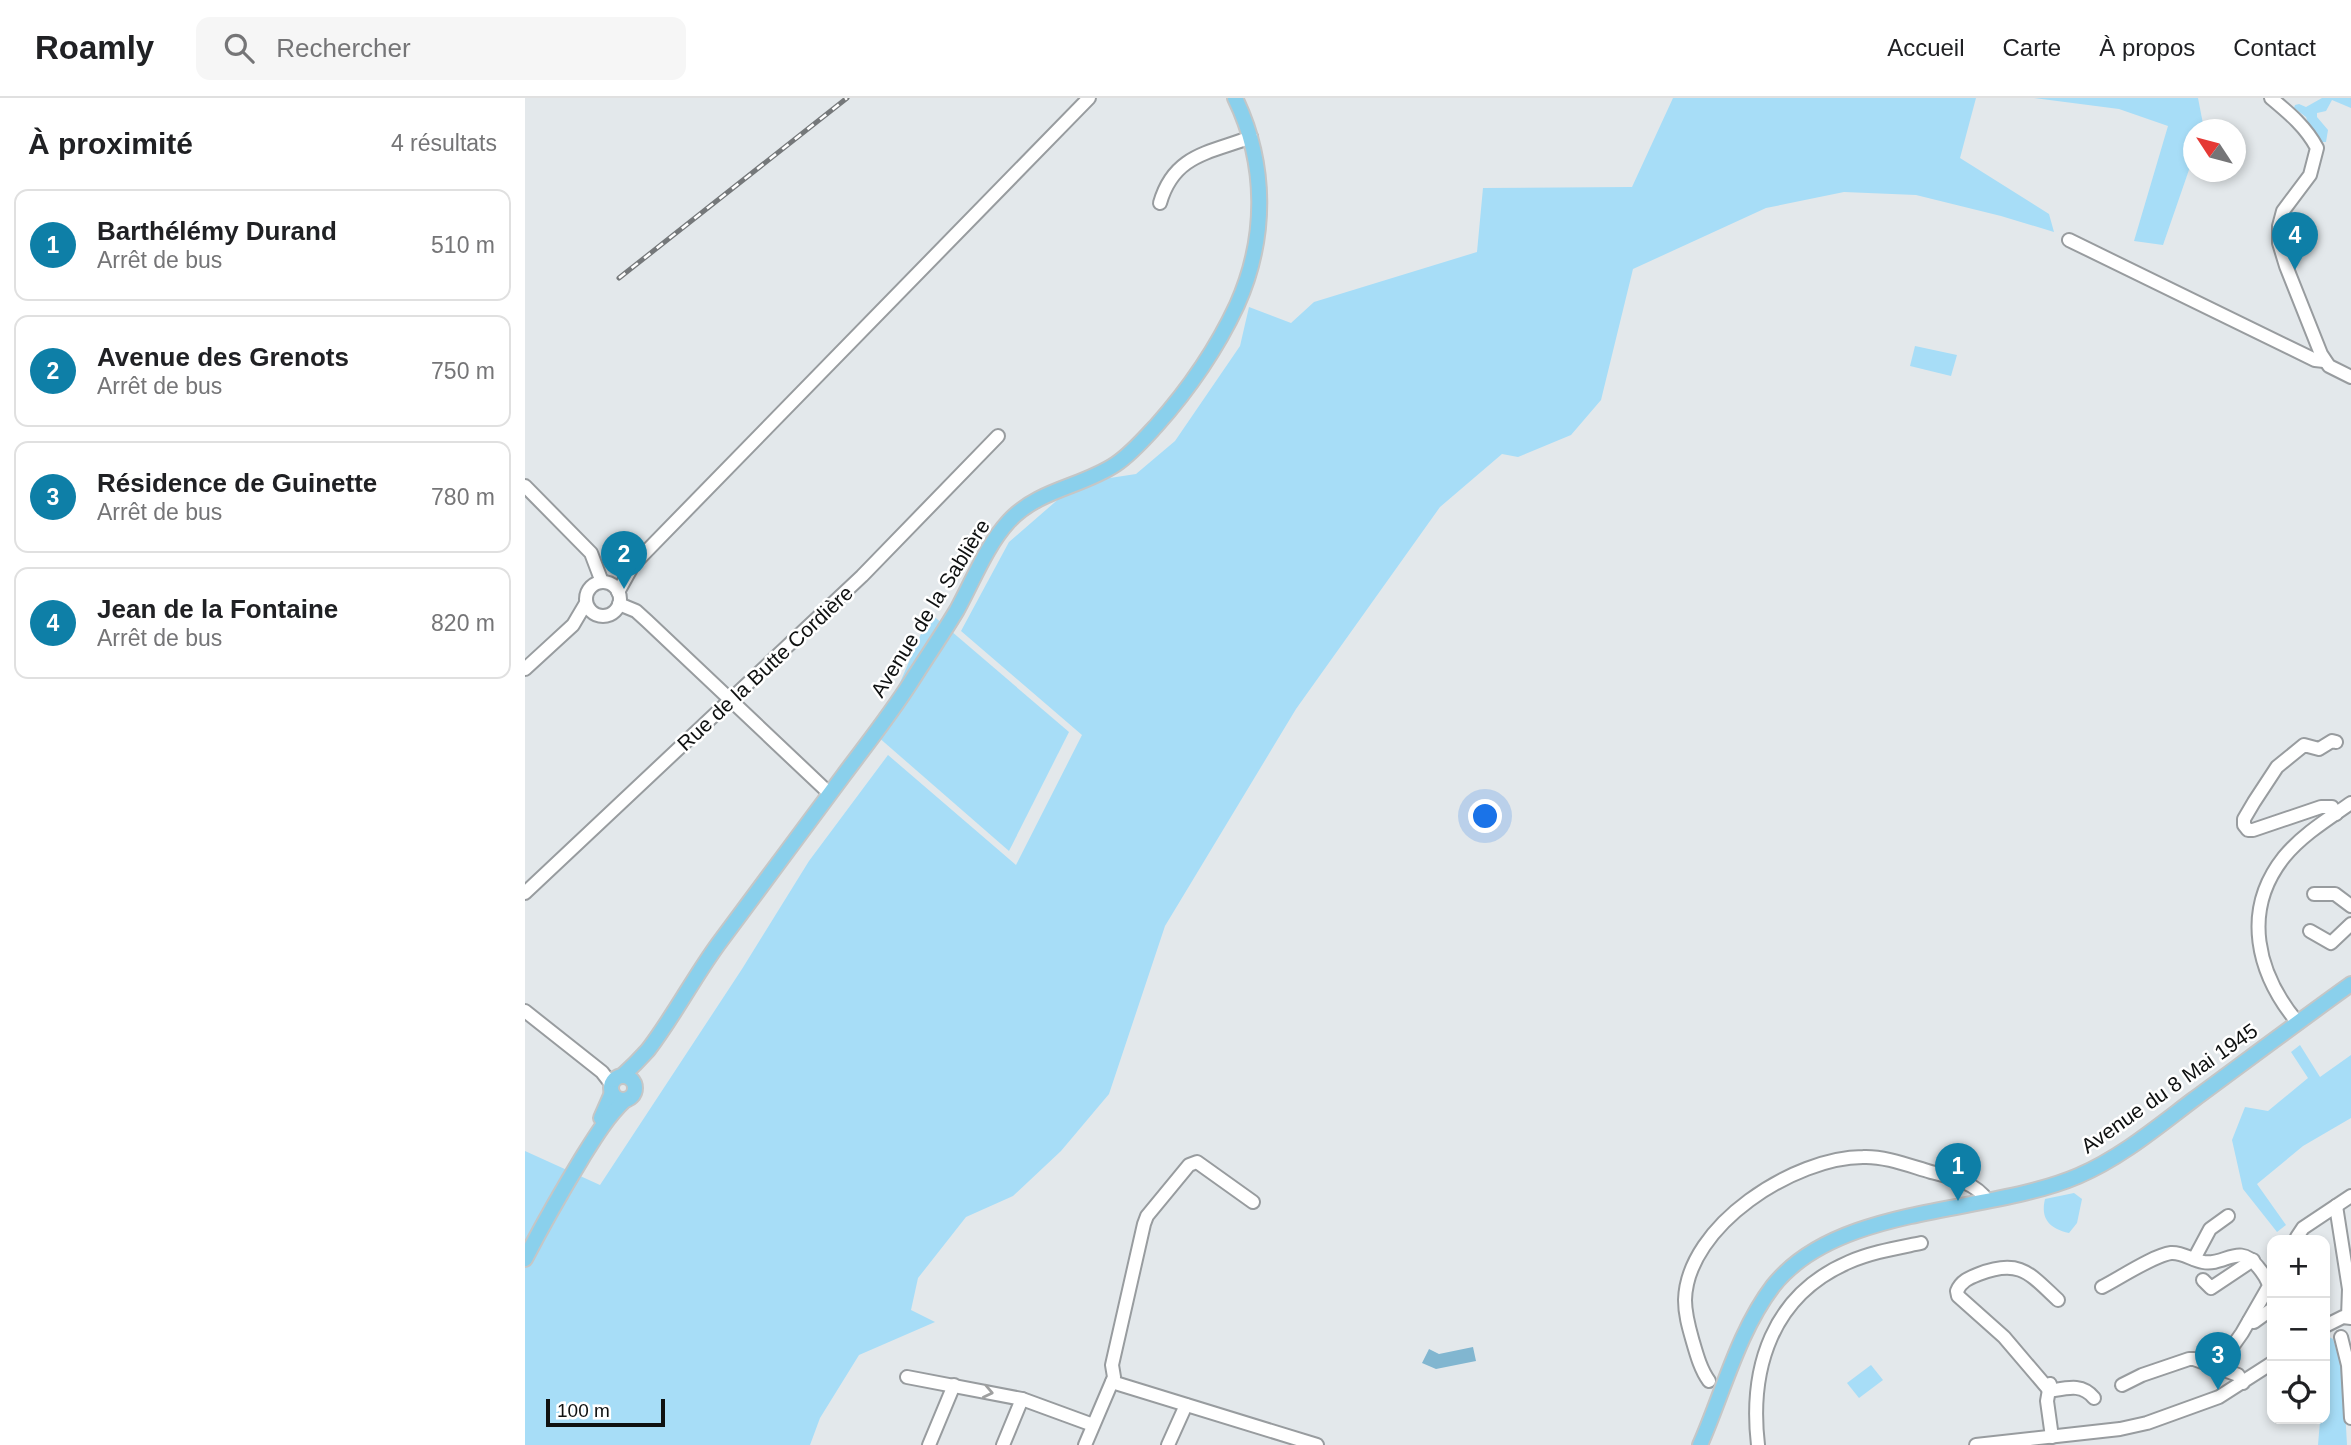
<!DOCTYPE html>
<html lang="fr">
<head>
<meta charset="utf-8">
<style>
	:root { --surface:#fff; --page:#f6f6f6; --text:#202124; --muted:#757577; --line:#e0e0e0; --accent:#0e7fa7 }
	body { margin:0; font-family:Arial,sans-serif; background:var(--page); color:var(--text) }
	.controls { position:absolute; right:21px; bottom:21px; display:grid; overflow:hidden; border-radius:14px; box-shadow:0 4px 10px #0003 }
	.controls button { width:63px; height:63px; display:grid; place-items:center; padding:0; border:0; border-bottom:2px solid var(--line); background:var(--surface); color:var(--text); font:35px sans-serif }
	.compass { position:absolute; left:1658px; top:21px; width:63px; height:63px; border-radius:50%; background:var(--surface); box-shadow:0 4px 10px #0003; rotate:306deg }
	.scale { position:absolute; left:21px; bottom:18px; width:119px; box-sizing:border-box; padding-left:7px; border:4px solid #0f1111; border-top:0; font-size:19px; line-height:24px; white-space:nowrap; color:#0f1111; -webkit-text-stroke:5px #fff; paint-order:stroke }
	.you { position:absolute; left:961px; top:719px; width:24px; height:24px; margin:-18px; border:5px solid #fff; border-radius:50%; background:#1a73e8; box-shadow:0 0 0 10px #1a73e833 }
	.badge { display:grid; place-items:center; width:46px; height:46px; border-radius:50%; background:var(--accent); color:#fff; font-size:23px; font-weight:700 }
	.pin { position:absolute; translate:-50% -58px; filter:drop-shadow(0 2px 4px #0008) }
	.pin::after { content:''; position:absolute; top:37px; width:24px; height:21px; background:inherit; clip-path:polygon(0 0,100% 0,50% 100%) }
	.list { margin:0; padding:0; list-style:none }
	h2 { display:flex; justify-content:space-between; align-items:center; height:91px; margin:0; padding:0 28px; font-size:30px }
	h2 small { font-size:23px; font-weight:400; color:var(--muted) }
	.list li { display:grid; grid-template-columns:46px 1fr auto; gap:21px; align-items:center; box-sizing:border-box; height:112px; margin:0 14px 14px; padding:0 14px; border:2px solid var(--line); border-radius:14px }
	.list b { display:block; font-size:26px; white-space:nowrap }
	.list p { margin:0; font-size:23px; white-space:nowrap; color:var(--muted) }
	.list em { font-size:23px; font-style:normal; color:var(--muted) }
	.icon { flex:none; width:38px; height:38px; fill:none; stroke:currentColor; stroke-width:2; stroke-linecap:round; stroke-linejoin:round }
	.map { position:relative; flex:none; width:1826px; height:1347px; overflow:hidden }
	header { display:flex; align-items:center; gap:42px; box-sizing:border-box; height:98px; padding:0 35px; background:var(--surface); border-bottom:2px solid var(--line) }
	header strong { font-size:33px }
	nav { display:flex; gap:38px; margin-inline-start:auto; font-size:24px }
	.search { width:490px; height:63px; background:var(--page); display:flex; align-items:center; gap:18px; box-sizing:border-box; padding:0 24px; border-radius:14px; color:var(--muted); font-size:26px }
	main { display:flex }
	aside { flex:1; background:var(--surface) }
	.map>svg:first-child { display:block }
	.green { fill:#a7ddf7 }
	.water { fill:#81b6d0 }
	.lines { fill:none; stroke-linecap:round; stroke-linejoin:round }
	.minor-casing { stroke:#989c9f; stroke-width:16 }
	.major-casing { stroke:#c5c6c6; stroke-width:18 }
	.minor { stroke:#fff; stroke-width:12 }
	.major { stroke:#8ad0ec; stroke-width:14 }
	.rail-casing { stroke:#75787a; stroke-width:5 }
	.rail { stroke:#fff; stroke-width:2.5; stroke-dasharray:8; stroke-linecap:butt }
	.oneway { stroke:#9fa0a0 }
	.labels { text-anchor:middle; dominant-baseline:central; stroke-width:5; stroke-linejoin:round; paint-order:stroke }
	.street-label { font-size:21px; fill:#0f1111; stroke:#fff }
</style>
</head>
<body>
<header>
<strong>Roamly</strong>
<div class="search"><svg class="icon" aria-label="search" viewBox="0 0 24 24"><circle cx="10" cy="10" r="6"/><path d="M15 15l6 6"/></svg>Rechercher</div>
<nav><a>Accueil</a><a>Carte</a><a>À propos</a><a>Contact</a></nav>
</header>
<main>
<aside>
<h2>À proximité<small>4 résultats</small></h2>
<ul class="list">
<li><span class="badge">1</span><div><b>Barthélémy Durand</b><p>Arrêt de bus</p></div><em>510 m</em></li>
<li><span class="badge">2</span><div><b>Avenue des Grenots</b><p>Arrêt de bus</p></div><em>750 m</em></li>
<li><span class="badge">3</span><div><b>Résidence de Guinette</b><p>Arrêt de bus</p></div><em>780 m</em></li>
<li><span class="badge">4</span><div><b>Jean de la Fontaine</b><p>Arrêt de bus</p></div><em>820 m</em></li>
</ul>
</aside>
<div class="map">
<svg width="1826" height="1347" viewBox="0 0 1826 1347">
	<rect width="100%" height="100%" fill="#e3e8eb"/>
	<g class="green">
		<polygon points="1148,0 1451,0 1435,60 1524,116 1529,134 1476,118 1391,97 1319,94 1241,110 1108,171 1076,302 1046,337 993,359 977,356 915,409 771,611 640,828 584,996 536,1053 488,1098 441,1119 393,1180 386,1212 410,1224 334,1257 295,1320 285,1347 0,1347 0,1053 75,1087 217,871 284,763 363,657 491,767 557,637 436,533 484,444 552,385 611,376 650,343 715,248 724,209 766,225 789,204 952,154 958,90 1107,89"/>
		<polygon points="1509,0 1673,0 1679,31 1668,32 1668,42 1660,47 1666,66 1638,147 1609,143 1643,28 1594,11"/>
		<polygon points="1797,0 1826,0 1826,10 1807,2 1801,13 1792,15 1792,19 1803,32 1801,44 1797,44 1791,34 1786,33 1781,19 1769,10 1770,7 1774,6 1781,9"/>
		<polygon points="1390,248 1432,257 1426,278 1385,268"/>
		<polygon points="405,515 544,634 484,753 352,638"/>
		<polygon points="1775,947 1795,979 1826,957 1826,1020 1778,1048 1732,1086 1761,1127 1752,1134 1718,1091 1707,1042 1720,1009 1743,1013 1783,980 1766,954"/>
		<path d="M1549,1095L1557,1101L1552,1125L1544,1135C1525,1131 1515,1121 1520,1101Z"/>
		<polygon points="1804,1239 1808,1241 1818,1274 1822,1347 1793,1347 1795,1323 1793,1321 1800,1321 1800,1242"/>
		<polygon points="1346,1267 1358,1282 1334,1300 1322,1285"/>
	</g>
	<polygon class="water" points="948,1249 951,1263 911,1271 897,1265 904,1251 914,1256"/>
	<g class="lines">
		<g class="minor-casing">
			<g id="minor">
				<path d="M1746,0C1764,15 1781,29 1792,50L1785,77L1758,113L1754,128V145L1761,168L1796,256L1804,268L1826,279"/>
				<path d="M635,105C649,56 685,55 726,39"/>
				<polyline points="1544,142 1790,262 1799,263"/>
				<polyline points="0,388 66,455 77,484"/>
				<circle cx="78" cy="501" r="17"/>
				<polyline points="93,494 108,467 564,0"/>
				<polyline points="94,506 111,513 122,523 305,696"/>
				<polyline points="0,571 48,527 61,505"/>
				<polyline points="1811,716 1807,709 1796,709 1728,732 1723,732 1719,727 1719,721 1729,704 1752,669 1779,647 1794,651 1807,643 1811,644"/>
				<polyline points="0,795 337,478 473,338"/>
				<polyline points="1789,796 1810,796 1826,808"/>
				<polyline points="1785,833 1806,845 1826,826"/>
				<polyline points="0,913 77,974 87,987"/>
				<path d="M1773,925C1732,876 1716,813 1759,759C1777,737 1803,721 1826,705"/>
				<polyline points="1811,1108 1824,1191 1823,1219"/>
				<polyline points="1772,1139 1778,1130 1826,1098"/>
				<polyline points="1669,1161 1685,1131 1703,1118"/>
				<polyline points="1678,1182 1686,1190 1728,1162"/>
				<path d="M1577,1189C1593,1181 1629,1157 1646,1155C1657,1154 1667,1162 1678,1164C1700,1168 1714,1144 1733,1169C1738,1175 1742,1180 1744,1188L1717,1235L1693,1269"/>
				<polyline points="1724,1223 1729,1224 1747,1211"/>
				<polyline points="1800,1228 1818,1219 1826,1220"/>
				<polyline points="1816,1239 1823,1267 1826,1320"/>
				<polyline points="382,1279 497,1301 568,1327"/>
				<path d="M1184,1283C1176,1272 1172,1258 1168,1244C1164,1230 1160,1217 1160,1202C1162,1127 1270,1059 1338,1059C1360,1058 1385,1068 1406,1074C1425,1079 1450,1084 1462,1102"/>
				<polyline points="587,1284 792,1347"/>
				<polyline points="1525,1286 1522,1303 1527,1339"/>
				<polyline points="1597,1287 1617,1277 1664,1261 1669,1261 1713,1277 1718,1285"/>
				<path d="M1525,1293L1479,1239L1433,1198L1432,1193C1436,1183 1444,1180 1454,1176C1495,1160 1505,1176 1533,1202"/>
				<path d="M1525,1293C1542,1290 1557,1285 1569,1300"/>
				<polyline points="404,1347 429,1287"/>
				<polyline points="478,1347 497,1301"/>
				<polyline points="560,1347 589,1279 587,1267 619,1126 622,1118 664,1067 672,1064 728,1104"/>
				<polyline points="643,1347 661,1307"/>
				<path d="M1233,1347C1224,1270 1247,1197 1324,1164C1347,1154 1372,1150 1396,1145"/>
				<polyline points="1451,1347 1595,1331 1622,1325 1694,1299 1747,1265"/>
			</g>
		</g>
		<g class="major-casing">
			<g id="major">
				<path d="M97,978C106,970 115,961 123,952C149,918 169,879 194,845C235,789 277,734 318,678C341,647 365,617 386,584C401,560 417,537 432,512C448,483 461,448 484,423C514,391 557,389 591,366C606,356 619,341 631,328C664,291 691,252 712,207C742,140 742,66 710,0"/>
				<circle cx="98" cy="990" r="12"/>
				<polyline points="76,1020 87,995"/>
				<path d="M0,1161C18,1126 37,1093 57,1060C70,1039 82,1019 100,1002"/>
				<path d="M1175,1347C1198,1295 1213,1234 1248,1188C1313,1106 1462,1117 1553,1078C1595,1060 1631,1030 1668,1002C1721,963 1773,924 1826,886"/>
			</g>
		</g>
		<use href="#minor" class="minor"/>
		<use href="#major" class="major"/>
		<g class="rail-casing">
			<polyline id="rail" points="94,180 322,0"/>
		</g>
		<use href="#rail" class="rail"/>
	</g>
	<defs><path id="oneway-chevron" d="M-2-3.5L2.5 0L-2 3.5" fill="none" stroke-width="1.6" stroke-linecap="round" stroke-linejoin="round" transform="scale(1.75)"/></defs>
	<use class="oneway" href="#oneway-chevron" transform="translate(463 1294) rotate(12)"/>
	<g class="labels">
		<g class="street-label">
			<text transform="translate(405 510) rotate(-58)">Avenue de la Sablière</text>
			<text transform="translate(240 570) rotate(-43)">Rue de la Butte Cordière</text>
			<text transform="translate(1644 990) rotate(-35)">Avenue du 8 Mai 1945</text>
		</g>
	</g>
</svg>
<div class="controls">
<button>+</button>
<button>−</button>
<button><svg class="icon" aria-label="locate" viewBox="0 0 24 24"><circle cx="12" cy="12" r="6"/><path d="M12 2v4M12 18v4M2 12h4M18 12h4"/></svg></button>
</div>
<svg class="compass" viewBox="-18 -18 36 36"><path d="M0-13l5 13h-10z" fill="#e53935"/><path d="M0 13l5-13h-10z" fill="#757577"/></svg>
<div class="scale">100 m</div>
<div class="you"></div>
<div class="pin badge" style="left:1433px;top:1103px">1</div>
<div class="pin badge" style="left:99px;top:491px">2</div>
<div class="pin badge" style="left:1693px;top:1292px">3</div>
<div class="pin badge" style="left:1770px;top:172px">4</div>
</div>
</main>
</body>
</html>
